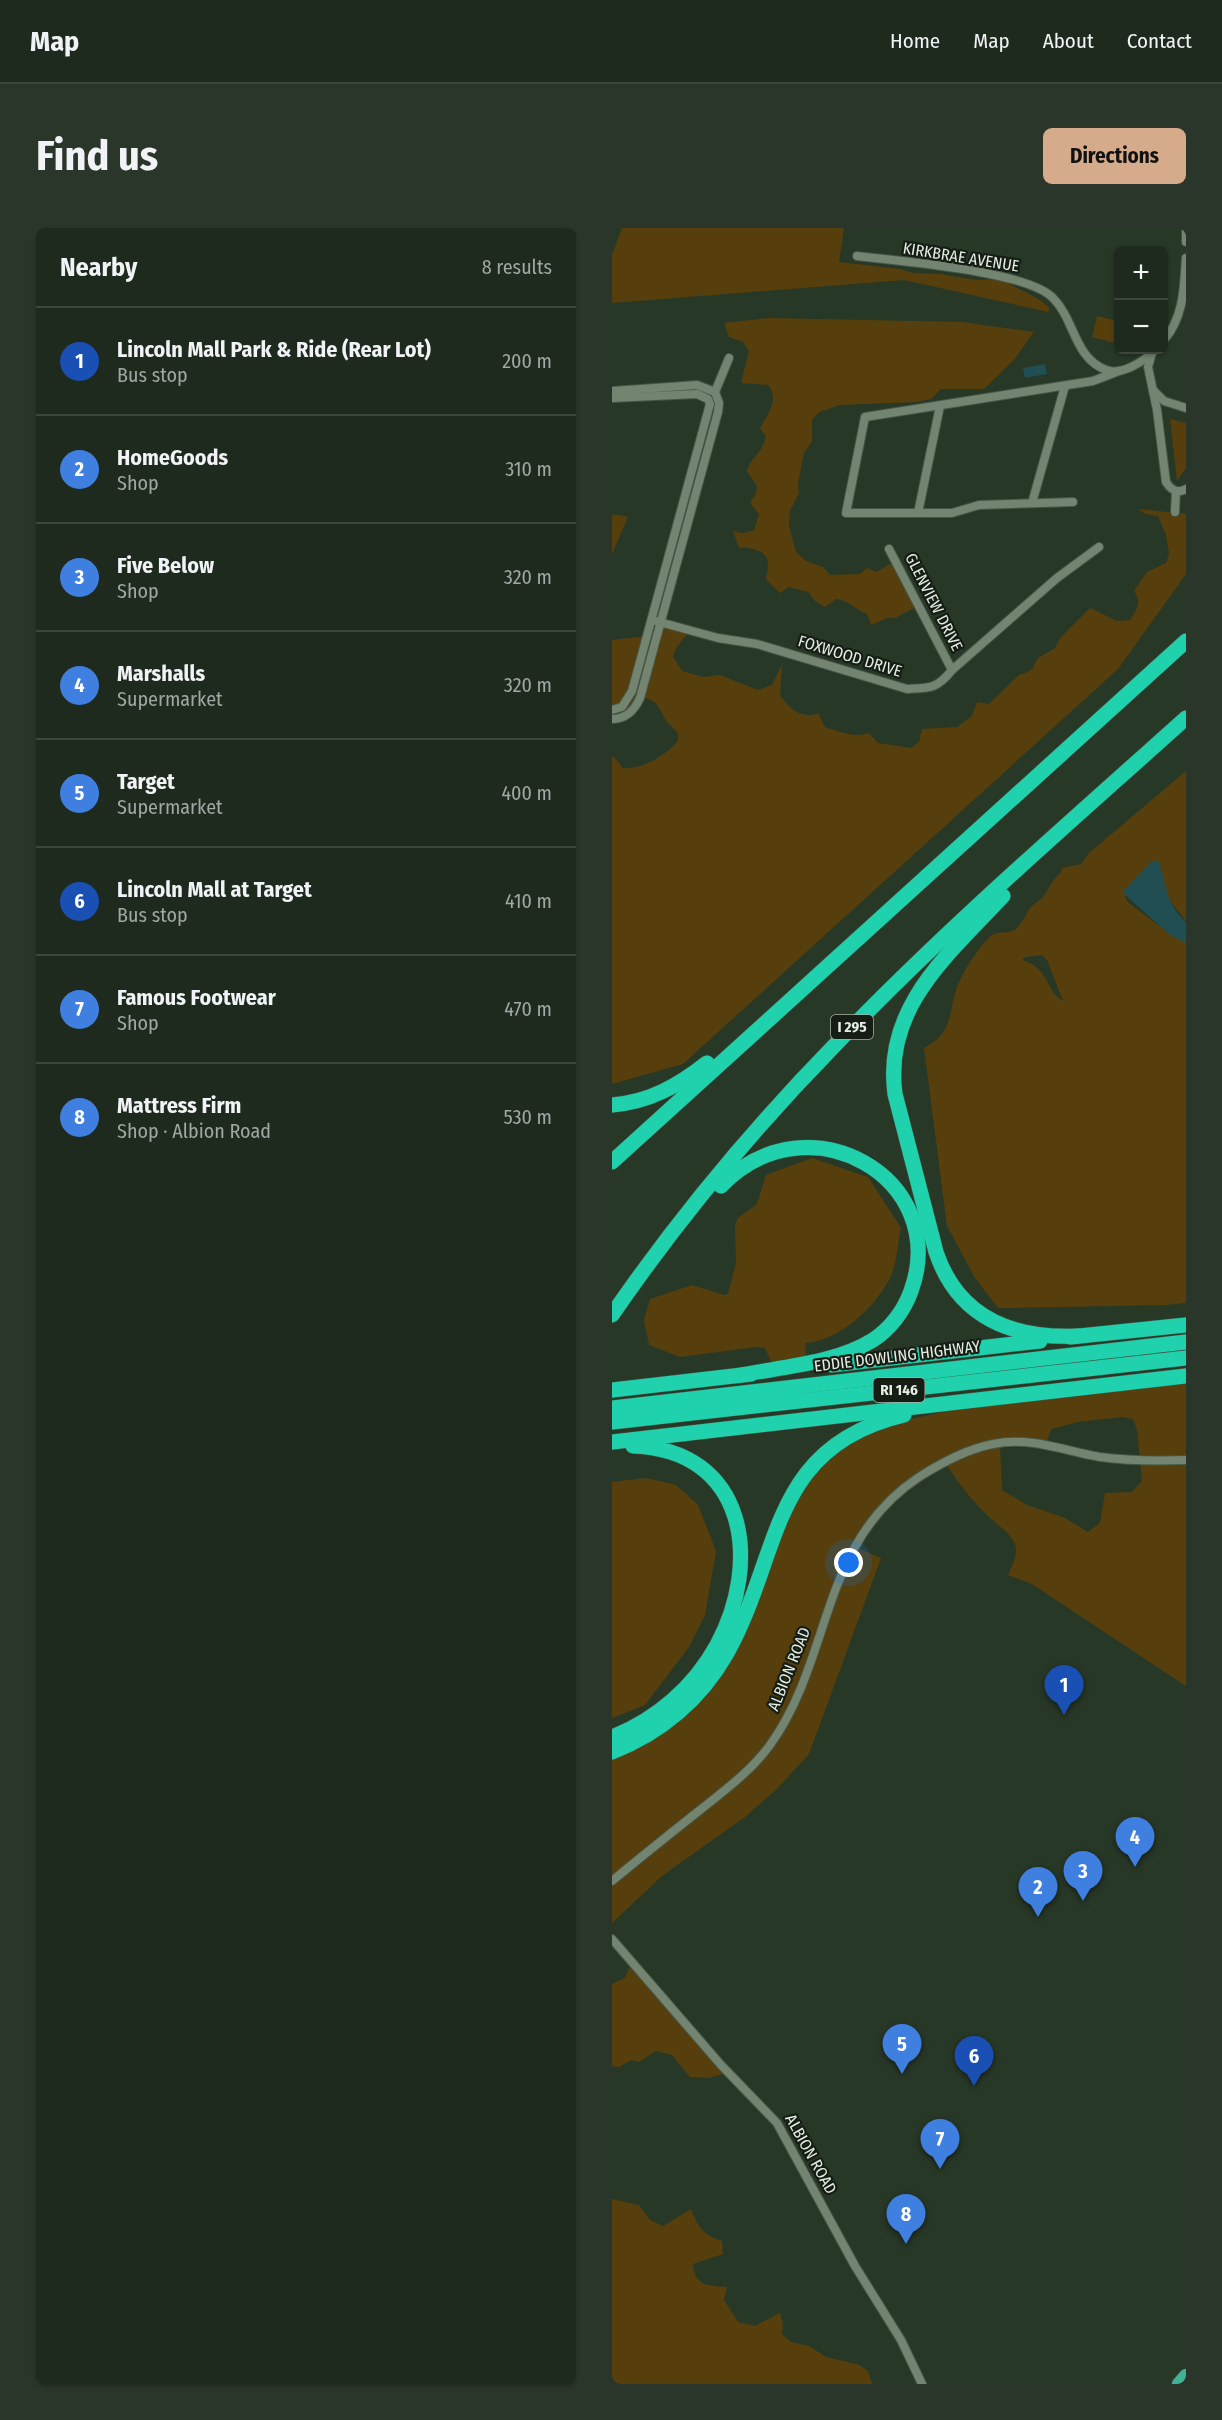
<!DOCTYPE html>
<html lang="en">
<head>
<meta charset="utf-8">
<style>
	:root { --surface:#1e2a1d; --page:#2b362a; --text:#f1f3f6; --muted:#a1a7a4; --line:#3c463b; --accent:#d6ab8b }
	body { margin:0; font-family:"Fira Sans Condensed",sans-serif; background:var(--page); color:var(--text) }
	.controls { position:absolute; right:18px; top:18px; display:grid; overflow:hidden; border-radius:9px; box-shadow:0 2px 4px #0004 }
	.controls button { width:54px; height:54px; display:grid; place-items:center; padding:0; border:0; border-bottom:2px solid var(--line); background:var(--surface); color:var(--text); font:30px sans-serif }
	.you { position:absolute; left:237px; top:1335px; width:21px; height:21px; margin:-15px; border:4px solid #fff; border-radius:50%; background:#1a73e8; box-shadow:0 0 0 9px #1a73e833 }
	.badge { display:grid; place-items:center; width:39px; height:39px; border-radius:50%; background:var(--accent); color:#fff; font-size:20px; font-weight:700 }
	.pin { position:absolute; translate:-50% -50px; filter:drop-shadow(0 2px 3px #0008) }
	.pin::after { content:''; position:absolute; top:32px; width:21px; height:18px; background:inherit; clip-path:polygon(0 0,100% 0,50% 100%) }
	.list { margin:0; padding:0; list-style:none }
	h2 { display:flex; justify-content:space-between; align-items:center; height:78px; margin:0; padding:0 24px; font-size:26px }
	h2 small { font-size:20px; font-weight:400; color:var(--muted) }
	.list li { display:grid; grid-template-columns:39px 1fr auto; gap:18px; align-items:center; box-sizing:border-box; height:108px; padding:0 24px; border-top:2px solid var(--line) }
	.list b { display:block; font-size:22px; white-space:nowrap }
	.list p { margin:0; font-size:20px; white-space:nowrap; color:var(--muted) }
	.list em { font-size:20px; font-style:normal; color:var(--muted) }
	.map { position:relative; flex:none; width:574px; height:2156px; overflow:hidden; border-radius:9px }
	header { display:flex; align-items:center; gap:36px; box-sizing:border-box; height:84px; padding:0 30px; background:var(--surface); border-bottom:2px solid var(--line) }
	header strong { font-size:28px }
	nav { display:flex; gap:33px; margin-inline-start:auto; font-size:21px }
	.intro { display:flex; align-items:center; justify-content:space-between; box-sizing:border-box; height:144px; padding:0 36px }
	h1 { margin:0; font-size:42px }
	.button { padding:15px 27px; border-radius:9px; background:var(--accent); color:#111; font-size:21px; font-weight:700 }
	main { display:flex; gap:36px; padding:0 36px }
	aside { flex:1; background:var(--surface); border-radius:9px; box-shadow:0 2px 4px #0004 }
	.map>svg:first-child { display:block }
	.green { fill:#563f0c; fill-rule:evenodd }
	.water { fill:#204e52 }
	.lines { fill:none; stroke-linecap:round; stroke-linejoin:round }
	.street-casing { stroke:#475546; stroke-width:10 }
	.primary-casing { stroke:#475546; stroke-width:15 }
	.highway-casing { stroke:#475546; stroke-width:16 }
	.street { stroke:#738571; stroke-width:8 }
	.primary { stroke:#41b394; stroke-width:14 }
	.highway { stroke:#1fd1ac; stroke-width:15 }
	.labels { text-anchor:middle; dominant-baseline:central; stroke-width:4.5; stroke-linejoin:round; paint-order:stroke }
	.shield { fill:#161d15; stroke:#a6afa5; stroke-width:1.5 }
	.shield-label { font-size:15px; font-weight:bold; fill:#e4eee3 }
	.street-label { font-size:16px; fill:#e4eee3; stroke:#161d15 }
</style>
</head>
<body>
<header>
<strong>Map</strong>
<nav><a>Home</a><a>Map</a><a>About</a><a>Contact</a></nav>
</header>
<div class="intro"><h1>Find us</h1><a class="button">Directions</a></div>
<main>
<aside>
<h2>Nearby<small>8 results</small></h2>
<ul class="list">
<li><span class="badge" style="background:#1a4fb4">1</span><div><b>Lincoln Mall Park &amp; Ride (Rear Lot)</b><p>Bus stop</p></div><em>200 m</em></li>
<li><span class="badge" style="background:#3f7fe0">2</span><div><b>HomeGoods</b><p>Shop</p></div><em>310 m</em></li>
<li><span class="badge" style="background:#3f7fe0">3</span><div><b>Five Below</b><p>Shop</p></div><em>320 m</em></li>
<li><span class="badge" style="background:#3f7fe0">4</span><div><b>Marshalls</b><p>Supermarket</p></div><em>320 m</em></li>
<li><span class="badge" style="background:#3f7fe0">5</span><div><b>Target</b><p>Supermarket</p></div><em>400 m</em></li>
<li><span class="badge" style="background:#1a4fb4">6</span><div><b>Lincoln Mall at Target</b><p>Bus stop</p></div><em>410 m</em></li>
<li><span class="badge" style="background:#3f7fe0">7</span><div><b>Famous Footwear</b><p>Shop</p></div><em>470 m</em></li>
<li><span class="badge" style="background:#3f7fe0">8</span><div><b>Mattress Firm</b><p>Shop · Albion Road</p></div><em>530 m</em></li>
</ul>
</aside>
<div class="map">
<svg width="574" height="2156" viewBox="0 0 574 2156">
	<rect width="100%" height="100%" fill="#283827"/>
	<g class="green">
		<path d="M10,0H232L227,34L288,41L301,45L328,46L364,52L390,51C406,63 425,66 438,81L436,84L292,52L0,75V27Z"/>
		<polygon points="485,88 506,93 506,116 480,109"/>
		<path d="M157,90L350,94L422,104L402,132L372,161H329L319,171L305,174L228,177L207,184L200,192V213L192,225L186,255L187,265L178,283L177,298L184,324L194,333L211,339L218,347L248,346L255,340L264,344L282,334L306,378L283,390H275L259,397L255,386C243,381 236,372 224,371L213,379L203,373L196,364L177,359L168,365L154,351C157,336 159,325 141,321C136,320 132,319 127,320L121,303L131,305L142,302L147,286L138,275L144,265L145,258L135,243C139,228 150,227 154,208L148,200C156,186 168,171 156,157L129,155L137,123L131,114L117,109L112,95Z"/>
		<polygon points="558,191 574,195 574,240 565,253"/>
		<path d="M526,281L574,286V346L506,441L71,836L0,856V529L1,528L11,540C30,542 54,527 66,513V505L55,494L44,475L25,465C19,478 15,484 0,489V412L28,409L36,405L42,391L78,402L64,420L61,429L70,443L91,449L108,447L146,462L160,457L170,436L168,467C177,480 190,492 206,485L213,499C228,504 242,510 257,505L266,515L299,520L307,514L310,501L345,499L360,488L365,474L377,476L408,446H412L420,441L426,430L443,420L449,409L478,380L505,393L518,392C525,380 530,375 522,363L535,344L554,335L557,326L554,307L546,288L533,286Z"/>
		<polygon points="0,286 16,289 0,326"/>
		<path d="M574,543V693L558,673L541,640L513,662V670L517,675L562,709L574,714V1075L554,1077L386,1080L363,1050L335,998L312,820C342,805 336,785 345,759C350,746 370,712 382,706C389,703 398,706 404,701C410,695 413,689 417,682C419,677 426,674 430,670C437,661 440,652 449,644L450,640L469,636L477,625ZM430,727L435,732L451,773C432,761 438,740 410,732L414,729Z"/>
		<path d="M200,930L256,949L289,1000C285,1016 285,1037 278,1050C262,1081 227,1113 193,1115L195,1135L162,1141L153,1120L144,1119L68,1129L37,1117L32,1092L38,1071L80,1057L112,1067L116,1066L124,1035L123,997L126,990L145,976L154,947Z"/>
		<path d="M574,1149V1458L420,1356L396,1347C400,1338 405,1329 404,1320C403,1313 396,1305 391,1301C368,1282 351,1263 335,1237C297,1250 267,1288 245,1320L269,1330L197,1526L166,1560L133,1589L50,1648L0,1695V1526L55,1498L154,1338L198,1246L254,1201L344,1181ZM510,1189L521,1191L525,1202L530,1253L520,1264L493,1265L488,1295L476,1304L453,1290L415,1277L390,1262L388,1218L434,1217L439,1201L466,1194Z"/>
		<polygon points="34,1250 64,1257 86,1277 104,1323 93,1387 77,1419 33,1477 0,1490 0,1254"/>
		<polygon points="20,1733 117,1844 96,1850 78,1849 60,1827 44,1823 27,1834 19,1832 7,1839 0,1838 0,1756 13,1750"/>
		<path d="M0,1971L27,1977L38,1992L51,1998L79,1981C87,2000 90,2006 110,2013L111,2026L81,2036C82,2058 97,2058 115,2059L112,2072L126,2094L143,2098L168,2085L171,2096L170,2106L179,2114L197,2118L214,2129L247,2137L256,2143L260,2156H0Z"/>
	</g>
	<g class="water">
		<polygon points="433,136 435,146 413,150 411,140"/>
		<path d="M546,632C555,657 553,675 574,694V715L558,707L510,664L539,634Z"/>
	</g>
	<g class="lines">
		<g class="street-casing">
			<g id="street">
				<polyline points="574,0 574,14"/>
				<path d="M245,28C285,33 416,43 441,70C463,92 462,130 494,142C510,148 532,133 543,122"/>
				<path d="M552,112C572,89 572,59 574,30"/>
				<path d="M540,125L536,139L545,182L554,254C559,262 565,266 574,261"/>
				<polyline points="0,163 85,157 103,164"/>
				<polyline points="542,163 552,173 574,180"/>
				<polyline points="103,164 117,130"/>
				<polyline points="0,170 85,166 96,171 98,176 20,463 10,479 0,482"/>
				<polyline points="461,274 367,277 340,285 234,285 253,189 481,153 507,143"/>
				<polyline points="420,275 453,158"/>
				<polyline points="563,284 564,263"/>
				<polyline points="306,285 328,178"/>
				<polyline points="277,321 340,442"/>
				<path d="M40,392L106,410L145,416L295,461C318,460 325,461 340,442L445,350L487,319"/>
				<path d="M0,491C14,491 22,483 28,470L106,184L107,175L103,164"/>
				<path d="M0,1653C29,1629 59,1605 88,1582C113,1562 139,1543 158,1517C221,1430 207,1315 307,1249C329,1235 355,1221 381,1216C419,1208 452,1223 488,1229C517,1233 545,1233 574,1232"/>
				<polyline points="0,1711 109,1837 165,1895 243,2038 289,2112 310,2156"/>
			</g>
		</g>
		<g class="primary-casing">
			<polyline id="primary" points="567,2156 574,2148"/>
		</g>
		<g class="highway-casing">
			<g id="highway">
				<path d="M391,668C337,726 271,779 283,866L324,1024C346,1090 401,1111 466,1108"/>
				<path d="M0,877C37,874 66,858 95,835"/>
				<polyline points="0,934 574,413"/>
				<path d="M109,958C195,868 340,950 299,1063C292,1083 278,1101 261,1112C225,1135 170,1139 129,1147"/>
				<path d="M0,1087C66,991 141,901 222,818C333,702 455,597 574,490"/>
				<polyline points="458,1109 574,1097"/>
				<polyline points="219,1137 428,1113"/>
				<polyline points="0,1162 139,1146"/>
				<polyline points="0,1180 574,1114"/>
				<polyline points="0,1194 574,1130"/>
				<polyline points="0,1214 574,1148"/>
				<path d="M0,1509C44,1492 82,1459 105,1417C150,1334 135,1222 21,1218"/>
				<path d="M0,1524C49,1505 89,1471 115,1425C170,1327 156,1219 292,1187"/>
			</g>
		</g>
		<use href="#street" class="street"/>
		<use href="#primary" class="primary"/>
		<use href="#highway" class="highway"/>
	</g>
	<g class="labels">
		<g class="shield">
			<rect x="219" y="787" width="42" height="24" rx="4.5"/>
			<rect x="261.5" y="1150" width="51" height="24" rx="4.5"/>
		</g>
		<g class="shield-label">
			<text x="240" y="799">I 295</text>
			<text x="287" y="1162">RI 146</text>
		</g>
		<g class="street-label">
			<text transform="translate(349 29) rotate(9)">KIRKBRAE AVENUE</text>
			<text transform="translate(322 374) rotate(63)">GLENVIEW DRIVE</text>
			<text transform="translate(238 428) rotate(17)">FOXWOOD DRIVE</text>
			<text transform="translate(285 1128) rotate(-7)">EDDIE DOWLING HIGHWAY</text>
			<text transform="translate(177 1441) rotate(-68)">ALBION ROAD</text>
			<text transform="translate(199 1926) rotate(61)">ALBION ROAD</text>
		</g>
	</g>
</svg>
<div class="controls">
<button>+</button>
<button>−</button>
</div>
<div class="you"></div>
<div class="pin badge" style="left:452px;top:1487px;background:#1a4fb4">1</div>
<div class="pin badge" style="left:426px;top:1689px;background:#3f7fe0">2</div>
<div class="pin badge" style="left:471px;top:1673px;background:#3f7fe0">3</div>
<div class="pin badge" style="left:523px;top:1639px;background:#3f7fe0">4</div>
<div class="pin badge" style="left:290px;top:1846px;background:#3f7fe0">5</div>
<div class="pin badge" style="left:362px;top:1858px;background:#1a4fb4">6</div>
<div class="pin badge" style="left:328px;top:1941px;background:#3f7fe0">7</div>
<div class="pin badge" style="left:294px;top:2016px;background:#3f7fe0">8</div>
</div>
</main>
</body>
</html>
